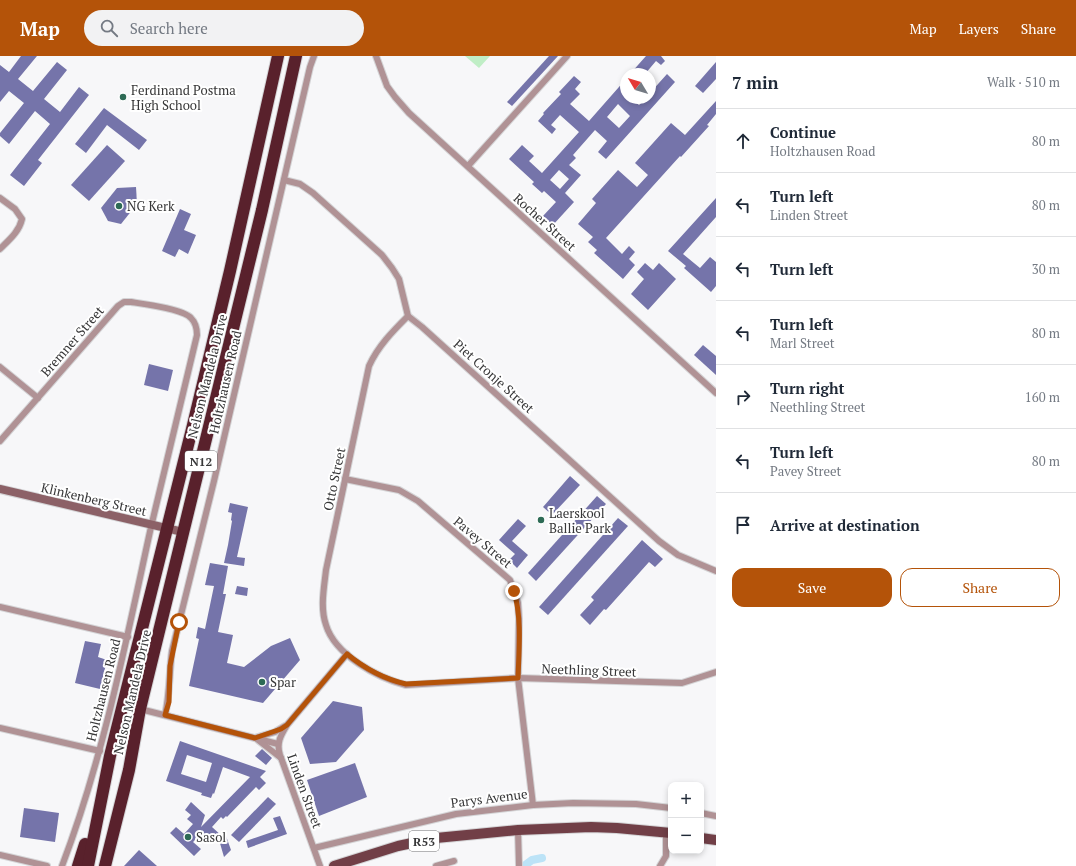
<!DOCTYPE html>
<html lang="en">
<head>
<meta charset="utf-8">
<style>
	:root { --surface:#fff; --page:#f2f2f3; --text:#1f2937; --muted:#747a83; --line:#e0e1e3; --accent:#b45309 }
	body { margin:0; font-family:"PT Serif",serif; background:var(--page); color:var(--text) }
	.controls { position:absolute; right:12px; bottom:12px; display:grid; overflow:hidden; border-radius:8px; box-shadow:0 2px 6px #0003 }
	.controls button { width:36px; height:36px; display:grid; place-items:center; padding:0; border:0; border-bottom:1px solid var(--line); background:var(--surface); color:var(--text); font:20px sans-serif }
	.compass { position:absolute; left:620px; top:12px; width:36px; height:36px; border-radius:50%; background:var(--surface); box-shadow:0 2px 6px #0003; rotate:308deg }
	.stop { position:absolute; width:12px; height:12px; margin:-9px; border:3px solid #b45309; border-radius:50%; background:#fff }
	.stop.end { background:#b45309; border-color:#fff; box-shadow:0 1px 4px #0008 }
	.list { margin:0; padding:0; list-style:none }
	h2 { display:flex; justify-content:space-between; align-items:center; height:52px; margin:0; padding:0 16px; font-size:17px }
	h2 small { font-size:13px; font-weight:400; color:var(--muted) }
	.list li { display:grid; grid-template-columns:26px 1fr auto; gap:12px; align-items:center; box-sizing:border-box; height:64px; padding:0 16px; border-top:1px solid var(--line) }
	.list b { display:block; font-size:15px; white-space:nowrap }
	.list p { margin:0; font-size:13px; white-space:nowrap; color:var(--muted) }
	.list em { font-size:13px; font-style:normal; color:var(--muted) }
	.actions { display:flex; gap:8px; padding:12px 16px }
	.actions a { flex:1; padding:9px 0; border:1px solid var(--accent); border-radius:12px; text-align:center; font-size:14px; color:var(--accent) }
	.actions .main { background:var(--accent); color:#fff }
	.icon { flex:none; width:22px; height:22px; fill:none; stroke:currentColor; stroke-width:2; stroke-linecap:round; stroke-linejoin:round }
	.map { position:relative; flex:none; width:716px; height:810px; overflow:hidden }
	header { display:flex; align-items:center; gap:24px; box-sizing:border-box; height:56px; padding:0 20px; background:var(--accent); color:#fff }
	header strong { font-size:19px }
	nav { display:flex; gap:22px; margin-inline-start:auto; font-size:14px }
	.search { width:280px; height:36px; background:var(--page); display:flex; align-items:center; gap:10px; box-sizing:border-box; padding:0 14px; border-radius:22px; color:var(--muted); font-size:15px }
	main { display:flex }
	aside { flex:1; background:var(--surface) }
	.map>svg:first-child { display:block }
	.green { fill:#c0eec6 }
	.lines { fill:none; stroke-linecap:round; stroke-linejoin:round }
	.canal { stroke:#bce3f7; stroke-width:8 }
	.building { fill:#7574aa; fill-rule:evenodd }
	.street-casing { stroke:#d4d4d6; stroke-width:8 }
	.secondary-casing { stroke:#d4d4d6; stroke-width:10 }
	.primary-casing { stroke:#d4d4d6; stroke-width:12 }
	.highway-casing { stroke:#d4d4d6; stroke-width:14 }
	.street { stroke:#b09295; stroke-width:6 }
	.secondary { stroke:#8c6167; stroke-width:8 }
	.primary { stroke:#713f47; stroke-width:10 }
	.highway { stroke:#59212c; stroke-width:12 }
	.route { stroke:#b45309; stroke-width:5 }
	.poi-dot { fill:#2d6a55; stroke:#fff; stroke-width:1.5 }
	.labels { text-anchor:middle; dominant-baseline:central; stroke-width:4; stroke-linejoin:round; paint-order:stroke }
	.shield { fill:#fff; stroke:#737374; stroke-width:1 }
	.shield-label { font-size:12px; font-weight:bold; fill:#373738 }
	.poi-label { font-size:13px; fill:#373738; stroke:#fff; text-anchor:start }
	.street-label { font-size:13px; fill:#373738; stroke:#fff }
</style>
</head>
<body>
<header>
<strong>Map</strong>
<div class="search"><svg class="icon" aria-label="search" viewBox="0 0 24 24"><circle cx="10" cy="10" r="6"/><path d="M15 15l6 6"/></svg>Search here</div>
<nav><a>Map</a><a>Layers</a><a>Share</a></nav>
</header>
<main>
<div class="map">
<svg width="716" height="810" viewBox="0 0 716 810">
	<rect width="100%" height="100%" fill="#f7f7f9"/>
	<polygon class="green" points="465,0 490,0 479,12"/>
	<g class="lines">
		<polyline class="canal" points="524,810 532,804 542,802"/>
	</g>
	<g class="building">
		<polygon points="21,0 37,0 18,23 33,35 57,6 67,14 44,43 60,56 79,31 89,39 38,104 42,107 24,130 10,119 50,68 35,55 9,88 0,80 0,77 24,47 9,35 0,46 0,9 9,16"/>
		<polygon points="549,0 558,0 512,50 507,46"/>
		<polygon points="646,0 661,0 665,5 661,9 656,5 645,18 630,18"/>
		<polygon points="716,6 716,23 703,37 695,30"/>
		<path d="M667,18L675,26L606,103L598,96L607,85L595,74L573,99L576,102L569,109L581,119L565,137L574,146L553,169L543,160L556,146L544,135L542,137L532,128L534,126L509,103L522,89L534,100L529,105L542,117L579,76L560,59L551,69L556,73L552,78L538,65L544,58L543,57L561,38L559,36L574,20L581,26L575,33L580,38L570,48L589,65L626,23V42H631L639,49L646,42H650V37ZM618,48L630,60L619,72L607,61ZM559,114L569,123L560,133L550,124Z"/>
		<polygon points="716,45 716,58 707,69 709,70 681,101 680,100 606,182 622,198 629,190 635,196 629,203 635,209 623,223 594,197 597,194 588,186 593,181 578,168 596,147 592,143 618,114 637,131 648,119 635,107 671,67 685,79"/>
		<polygon points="104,52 147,84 139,94 107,69 86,97 75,88"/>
		<polygon points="107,89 125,105 89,145 71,129"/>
		<polygon points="136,131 137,148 121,168 108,165 101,152 117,132"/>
		<polygon points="716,142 716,161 683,198 700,212 710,201 716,206 716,230 711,236 684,212 686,210 668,195"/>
		<polygon points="180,153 191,158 184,174 196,179 188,198 179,193 175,201 162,195"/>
		<polygon points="645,207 653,214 659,207 676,223 648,254 631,238 644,223 637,216"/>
		<polygon points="703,289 716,300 716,319 694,299"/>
		<polygon points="149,308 173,314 168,335 144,329"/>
		<polygon points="570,420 580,429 552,459 543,451"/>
		<polygon points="597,440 606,448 536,525 528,517"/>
		<polygon points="230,447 248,451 237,501 245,502 244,510 224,507 228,489 232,465 231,464 232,457 228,456"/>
		<polygon points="618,462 628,470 548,559 539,551"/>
		<polygon points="518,463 526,470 512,485 528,499 517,512 509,504 515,498 499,484"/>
		<polygon points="642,484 663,503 655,511 649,506 606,554 604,553 590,569 580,559 594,544 591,541"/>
		<polygon points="210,507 228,510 223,538 226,538 218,576 233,579 227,607 244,611 271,590 290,582 300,604 263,647 189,630 199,583 196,582 198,571 205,573 214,530 205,529"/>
		<polygon points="237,530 248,532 247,540 235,538"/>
		<polygon points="85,585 101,588 98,601 107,604 100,633 75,627"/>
		<polygon points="333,645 362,651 364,674 336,706 310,708 301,682"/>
		<path d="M180,685L266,715L260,721L266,727L259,734L256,731L227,761L226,760L223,763L221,761L212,771L223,781L226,780L231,794L224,801L217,777L212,782L207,777L205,779L200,774L198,781L193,786L201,793L194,800L170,777L176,771L184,778L193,768L187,763L191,759L185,754L191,746L205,759L201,771L250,721L223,711L214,738L213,737L211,742L201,739L202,737L166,725ZM187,699L212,707L206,726L181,718Z"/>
		<polygon points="262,693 272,702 266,709 255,700"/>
		<polygon points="355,707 367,741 319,760 307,724"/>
		<polygon points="268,741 276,748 239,786 231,779"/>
		<polygon points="24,752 59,757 55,786 20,781"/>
		<polygon points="280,760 287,778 248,792 246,785 278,774 273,762"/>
		<polygon points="139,794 157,810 124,810"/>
	</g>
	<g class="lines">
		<g class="street-casing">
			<g id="street">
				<polyline points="376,0 387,30 395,41 409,57 716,337"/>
				<polyline points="468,110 567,0"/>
				<polyline points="284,124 300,128 313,137 382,199 392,212 399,223 408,260 422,271 659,485 678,499 716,515"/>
				<path d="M0,142L15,153L22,163C19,176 9,184 0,193"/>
				<path d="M408,260C393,275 378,290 369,310L326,514C324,532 320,552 326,569C335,599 378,622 406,629L518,622L682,627L716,616"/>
				<polyline points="0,311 38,342"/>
				<path d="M0,385L118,250L124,246H131C144,248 183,253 191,262C196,267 197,273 197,279C182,343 166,407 151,471C126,585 104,700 62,810"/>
				<polyline points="345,423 399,434 418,445 510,524 518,547 519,563 518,622 533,749"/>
				<polyline points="0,551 128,581"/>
				<polyline points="140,653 278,688"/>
				<path d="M165,659C170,638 169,616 172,595L214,425L310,11L314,0"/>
				<polyline points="0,672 100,695"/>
				<polyline points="255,682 275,676 285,670"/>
				<polyline points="258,684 281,702"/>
				<polyline points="701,757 716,760"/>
				<polyline points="518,774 519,810"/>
				<polyline points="314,792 456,758 533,749 573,747 636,748 671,752"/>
				<polyline points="0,799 47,810"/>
				<path d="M320,810L280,699C276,687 281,679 287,669L347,598"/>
				<polyline points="436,810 454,805"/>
				<polyline points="660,810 666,800 666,777"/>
			</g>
		</g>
		<g class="secondary-casing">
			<polyline id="secondary" points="0,433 183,476"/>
		</g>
		<g class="primary-casing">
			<g id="primary">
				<polyline points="701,782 716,784"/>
				<polyline points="334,810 398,790 436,782 518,774 591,771 617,772 671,777"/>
			</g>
		</g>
		<g class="highway-casing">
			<g id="highway">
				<polyline points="78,810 85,788"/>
				<polyline points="88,810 110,700 193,369 230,215 278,0"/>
				<polyline points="105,810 129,714 140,653 262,154 296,0"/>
			</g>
		</g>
		<use href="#street" class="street"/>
		<use href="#secondary" class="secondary"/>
		<use href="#primary" class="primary"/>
		<use href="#highway" class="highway"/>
	</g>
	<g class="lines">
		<path class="route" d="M179,566L170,610L169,646L165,659L255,682L281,673L287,669L347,598C364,612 384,623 406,628L518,622C519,593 522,563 514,535"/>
	</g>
	<g class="poi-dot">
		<circle cx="123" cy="41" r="4"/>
		<circle cx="119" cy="150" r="4"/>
		<circle cx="541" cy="464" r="4"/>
		<circle cx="262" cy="626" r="4"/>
		<circle cx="188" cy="781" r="4"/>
	</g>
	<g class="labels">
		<g class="shield">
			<rect x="185" y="395" width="32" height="20" rx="3"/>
			<rect x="409" y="775" width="30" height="20" rx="3"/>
		</g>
		<g class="shield-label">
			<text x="201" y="405">N12</text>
			<text x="424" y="785">R53</text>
		</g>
		<g class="poi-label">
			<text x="131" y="34">Ferdinand Postma<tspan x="131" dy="15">High School</tspan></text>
			<text x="127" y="150">NG Kerk</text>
			<text x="549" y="457">Laerskool<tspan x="549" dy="15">Ballie Park</tspan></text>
			<text x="270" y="626">Spar</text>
			<text x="196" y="781">Sasol</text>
		</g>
		<g class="street-label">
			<text transform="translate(545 166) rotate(42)">Rocher Street</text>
			<text transform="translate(72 285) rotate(-49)">Bremner Street</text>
			<text transform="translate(207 320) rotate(-76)">Nelson Mandela Drive</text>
			<text transform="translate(494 320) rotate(42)">Piet Cronje Street</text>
			<text transform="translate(225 326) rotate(-77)">Holtzhausen Road</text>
			<text transform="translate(334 423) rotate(-78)">Otto Street</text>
			<text transform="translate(94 443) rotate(13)">Klinkenberg Street</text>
			<text transform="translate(483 486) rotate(40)">Pavey Street</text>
			<text transform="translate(589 614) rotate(2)">Neethling Street</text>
			<text transform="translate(103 634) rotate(-76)">Holtzhausen Road</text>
			<text transform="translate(132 636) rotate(-77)">Nelson Mandela Drive</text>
			<text transform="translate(305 735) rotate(70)">Linden Street</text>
			<text transform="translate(489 742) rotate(-7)">Parys Avenue</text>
		</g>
	</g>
</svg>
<div class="controls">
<button>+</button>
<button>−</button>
</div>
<svg class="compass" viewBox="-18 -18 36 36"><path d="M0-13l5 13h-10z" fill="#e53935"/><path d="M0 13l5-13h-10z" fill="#747a83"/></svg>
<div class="stop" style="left:179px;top:566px"></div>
<div class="stop end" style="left:514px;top:535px"></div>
</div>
<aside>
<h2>7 min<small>Walk · 510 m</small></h2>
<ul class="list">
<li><svg class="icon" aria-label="ahead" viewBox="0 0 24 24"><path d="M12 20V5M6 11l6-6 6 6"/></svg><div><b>Continue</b><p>Holtzhausen Road</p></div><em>80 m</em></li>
<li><svg class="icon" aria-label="left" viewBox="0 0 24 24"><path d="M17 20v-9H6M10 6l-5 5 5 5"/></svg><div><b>Turn left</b><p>Linden Street</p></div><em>80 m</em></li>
<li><svg class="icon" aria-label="left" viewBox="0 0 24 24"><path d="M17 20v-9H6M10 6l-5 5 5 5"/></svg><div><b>Turn left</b></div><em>30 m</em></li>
<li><svg class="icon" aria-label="left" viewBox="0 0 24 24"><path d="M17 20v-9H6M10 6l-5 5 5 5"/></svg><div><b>Turn left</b><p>Marl Street</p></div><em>80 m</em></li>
<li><svg class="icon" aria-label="right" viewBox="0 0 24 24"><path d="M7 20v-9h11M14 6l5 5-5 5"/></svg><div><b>Turn right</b><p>Neethling Street</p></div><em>160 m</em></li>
<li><svg class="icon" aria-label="left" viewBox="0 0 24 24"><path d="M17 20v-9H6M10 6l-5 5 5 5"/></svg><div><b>Turn left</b><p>Pavey Street</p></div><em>80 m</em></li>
<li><svg class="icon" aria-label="arrive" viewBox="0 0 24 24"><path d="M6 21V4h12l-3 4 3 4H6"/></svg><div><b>Arrive at destination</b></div></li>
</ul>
<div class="actions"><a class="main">Save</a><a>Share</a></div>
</aside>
</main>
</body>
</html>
